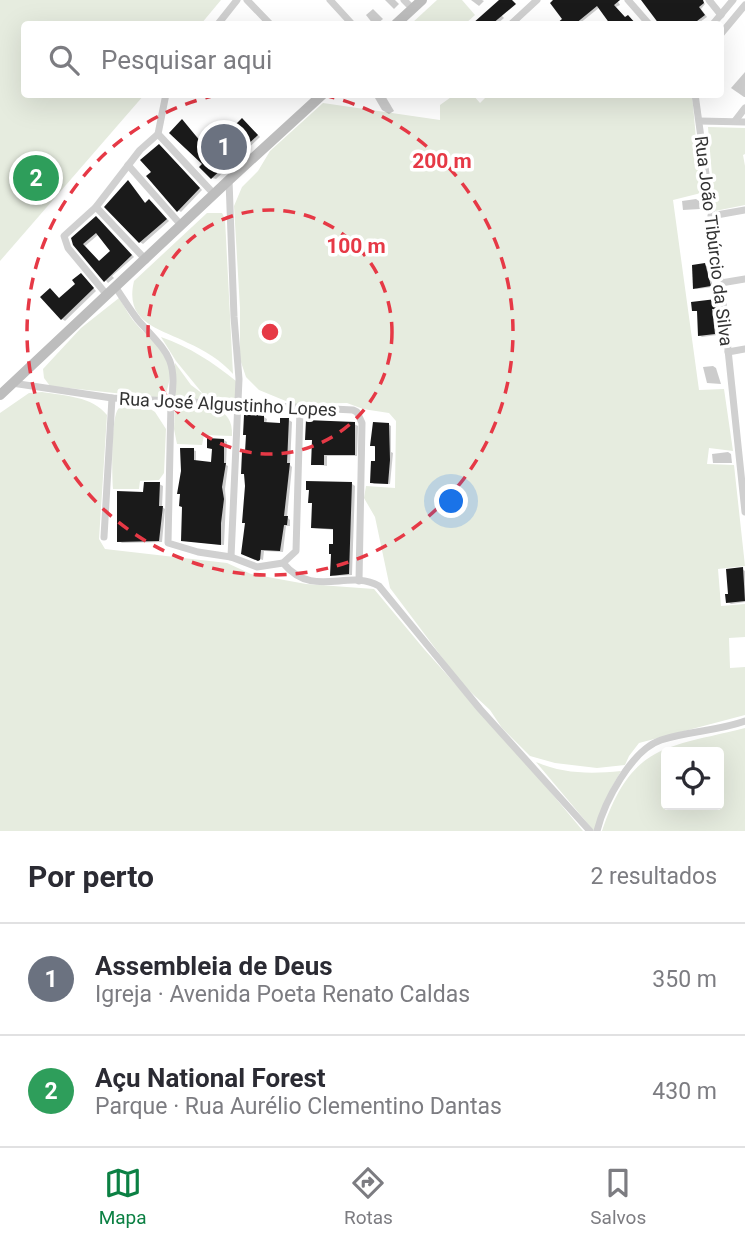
<!DOCTYPE html>
<html lang="pt">
<head>
<meta charset="utf-8">
<style>
	:root { --surface:#fff; --page:#f7f7f7; --text:#2b2b33; --muted:#7c7c81; --line:#e1e1e2; --accent:#0b8043 }
	body { margin:0; font-family:Roboto,sans-serif; background:var(--page); color:var(--text) }
	.controls { position:absolute; right:21px; bottom:21px; display:grid; overflow:hidden; border-radius:7px; box-shadow:0 7px 28px #0002 }
	.controls button { width:63px; height:63px; display:grid; place-items:center; padding:0; border:0; border-bottom:2px solid var(--line); background:var(--surface); color:var(--text); font:35px sans-serif }
	.you { position:absolute; left:452px; top:502px; width:24px; height:24px; margin:-18px; border:5px solid #fff; border-radius:50%; background:#1a73e8; box-shadow:0 0 0 10px #1a73e833 }
	.badge { display:grid; place-items:center; width:46px; height:46px; border-radius:50%; background:var(--accent); color:#fff; font-size:23px; font-weight:700 }
	.pin { position:absolute; translate:-50% -50%; border:4px solid #fff; box-shadow:0 2px 7px #0006 }
	.list { margin:0; padding:0; list-style:none }
	h2 { display:flex; justify-content:space-between; align-items:center; height:91px; margin:0; padding:0 28px; font-size:30px }
	h2 small { font-size:23px; font-weight:400; color:var(--muted) }
	.list li { display:grid; grid-template-columns:46px 1fr auto; gap:21px; align-items:center; box-sizing:border-box; height:112px; padding:0 28px; border-top:2px solid var(--line) }
	.list b { display:block; font-size:26px; white-space:nowrap }
	.list p { margin:0; font-size:23px; white-space:nowrap; color:var(--muted) }
	.list em { font-size:23px; font-style:normal; color:var(--muted) }
	.icon { flex:none; width:38px; height:38px; fill:none; stroke:currentColor; stroke-width:2; stroke-linecap:round; stroke-linejoin:round }
	.map { position:relative; flex:none; width:745px; height:831px; overflow:hidden }
	.search { position:absolute; background:var(--surface); box-shadow:0 7px 28px #0002; left:21px; right:21px; top:21px; height:77px; display:flex; align-items:center; gap:18px; box-sizing:border-box; padding:0 24px; border-radius:7px; color:var(--muted); font-size:26px }
	.sheet { height:315px; background:var(--surface) }
	nav { display:flex; justify-content:space-around; align-items:center; box-sizing:border-box; height:98px; border-top:2px solid var(--line); background:var(--surface); font-size:19px; color:var(--muted) }
	nav a { display:grid; justify-items:center; gap:4px }
	nav .on { color:var(--accent) }
	.map>svg:first-child { display:block }
	.green { fill:#e6ecdf; fill-rule:evenodd }
	.shadow { fill:#0003; fill-rule:evenodd }
	.building { fill:#1a1a1a; fill-rule:evenodd }
	.lines { fill:none; stroke-linecap:round; stroke-linejoin:round }
	.lane { stroke:#d0d0d0; stroke-width:3.5 }
	.street { stroke:#d0d0d0; stroke-width:7 }
	.secondary { stroke:#bdbdbd; stroke-width:10 }
	.ring { fill:none; stroke:#e63946; stroke-width:3.5; stroke-dasharray:12 9 }
	.labels { text-anchor:middle; dominant-baseline:central; stroke-width:7; stroke-linejoin:round; paint-order:stroke }
	.street-label { font-size:18px; fill:#333; stroke:#fff }
	.centre { fill:#e63946; stroke:#fff; stroke-width:3.5 }
	.ring-label { font-size:21px; text-anchor:middle; font-weight:bold; fill:#e63946; stroke:#fff; stroke-width:7; stroke-linejoin:round; paint-order:stroke }
</style>
</head>
<body>
<div class="map">
<svg width="745" height="831" viewBox="0 0 745 831">
	<rect width="100%" height="100%" fill="#fff"/>
	<g class="green">
		<polygon points="0,0 221,0 201,24 24,24 24,94 144,95 0,261"/>
		<polygon points="437,0 462,0 475,15 465,24 414,24 412,23"/>
		<polygon points="489,94 692,95 701,193 673,200 699,390 724,389 733,451 709,448 707,464 734,465 745,566 718,569 721,606 745,604 745,637 729,638 730,668 745,667 745,715 639,743 629,756 625,765 597,768 555,763 530,756 502,728 490,710 462,684 390,588 375,517 364,498 366,486 395,488 396,421 389,413 363,409 347,403 293,404 259,390 246,377 240,359 240,308 234,206 242,187 258,171 270,151 323,103 440,120 440,105 454,95 473,95 480,103"/>
		<polygon points="708,127 745,128 745,154 743,155 745,166 745,205 715,211"/>
		<path d="M207,213H222L225,219L233,374C222,361 204,350 188,343C159,328 124,323 134,281Z"/>
		<path d="M119,298C125,307 130,318 138,326C158,349 179,357 166,393L160,398L50,386L44,378L43,369L81,328Z"/>
		<path d="M161,337C190,347 212,362 236,381V399L221,402L205,397L207,400L174,398L175,363L191,385L203,394L176,361Z"/>
		<path d="M42,392C65,396 92,396 107,415L99,539L105,549L227,563L251,574L306,584L374,589L424,649L538,777L583,831H0V413L29,393Z"/>
		<path d="M131,402L141,403L155,412L166,429L164,473L159,480L140,481L139,489H113C112,473 111,424 117,411C120,405 125,404 131,402Z"/>
		<path d="M182,405C205,406 234,405 232,436L204,435L202,445L177,444L174,429L175,408Z"/>
		<path d="M745,728V831H602C632,743 666,748 745,728ZM666,752H719V805H666Z"/>
		<path d="M536,762C564,774 591,774 621,771L609,792L594,831Z"/>
	</g>
	<g class="shadow">
		<polygon points="385,0 395,0 399,4 394,9"/>
		<polygon points="471,0 482,0 484,1 479,6"/>
		<polygon points="556,0 617,0 620,5 616,7 626,19 631,19 637,24 615,24 600,7 579,24 562,24 560,23 565,19"/>
		<polygon points="642,0 702,0 705,4 701,9 707,17 697,24 662,24"/>
		<polygon points="494,8 504,18 497,24 476,24"/>
		<polygon points="373,9 383,19 377,24 373,24 366,15"/>
		<polygon points="745,72 745,97 744,97 731,88"/>
		<polygon points="376,94 384,94 394,111 389,114 382,110 375,98"/>
		<polygon points="182,121 202,142 227,142 245,122 260,137 216,179 212,178"/>
		<polygon points="162,148 202,190 181,212 178,210"/>
		<polygon points="131,184 146,204 150,201 152,202 169,221 143,244 140,242"/>
		<polygon points="696,199 699,201 700,209 683,210 682,201"/>
		<path d="M99,219L134,257L112,276L114,278L108,283L75,244ZM99,234L112,251L100,262L85,246Z"/>
		<polygon points="705,265 708,267 713,287 697,289 694,288"/>
		<polygon points="84,277 96,291 65,321 62,319 51,290 60,299"/>
		<polygon points="716,301 719,302 719,309 714,310 717,335 702,337 699,335 699,312 694,310"/>
		<polygon points="713,366 716,368 721,384 707,383 703,367"/>
		<polygon points="264,417 267,419 266,424 282,425 289,420 292,422 290,465 292,467 287,517 290,520 290,526 286,526 283,552 264,551 263,560 246,555 247,524 244,522 247,454"/>
		<polygon points="354,424 358,426 357,456 327,456 327,466 313,464 314,440 307,439"/>
		<polygon points="388,424 391,426 391,452 393,453 390,484 374,484 371,482 376,463 375,447 372,445"/>
		<polygon points="224,440 227,442 226,465 228,466 225,489 226,501 224,545 186,541 193,450 196,451 196,462 213,464 213,449 208,447"/>
		<polygon points="728,452 731,454 732,463 713,463 712,454"/>
		<polygon points="159,484 163,486 162,507 165,509 162,542 122,543 119,541 145,494"/>
		<polygon points="352,484 355,486 352,575 335,576 332,575 335,530 313,528 313,504 310,491 307,489"/>
		<polygon points="742,569 745,571 745,602 731,604 728,602"/>
	</g>
	<g class="building">
		<polygon points="499,0 512,0 516,4 492,24 472,24"/>
		<polygon points="553,0 620,0 614,5 625,17 628,15 636,24 610,24 597,6 575,24 556,24 562,19 550,3"/>
		<polygon points="641,0 703,0 704,3 699,7 705,15 693,24 659,24"/>
		<polygon points="242,118 258,135 211,179 199,167 202,164 169,133 182,119 200,141 215,128 226,140 239,128 235,125"/>
		<polygon points="159,144 200,188 177,212 146,176 151,172 140,160"/>
		<polygon points="128,180 145,203 149,199 167,219 139,243 104,207"/>
		<path d="M96,216L132,255L104,282L73,245L71,238ZM96,233L110,251L99,261L83,244Z"/>
		<polygon points="705,263 711,286 693,289 692,265"/>
		<polygon points="81,273 94,288 61,320 40,297 50,288 59,298 75,284 72,280"/>
		<polygon points="716,299 717,309 712,309 715,334 698,336 697,311 692,311 691,302"/>
		<polygon points="244,415 264,415 264,422 280,423 280,418 289,418 287,463 290,463 284,516 288,516 287,525 284,525 280,551 261,550 260,560 258,561 241,554 245,523 242,523 245,486 244,474 241,474 242,452 245,452 246,435 243,435"/>
		<polygon points="306,420 355,422 355,455 324,455 324,465 311,465 312,440 305,440"/>
		<polygon points="373,422 389,423 390,460 388,484 370,483 371,461 375,461 375,446 370,446"/>
		<polygon points="207,438 224,439 224,463 226,463 222,487 224,499 221,523 221,545 181,541 182,507 179,506 180,494 177,494 181,471 180,448 194,448 194,460 211,462 212,449 207,448"/>
		<polygon points="306,481 352,482 349,574 330,576 331,554 329,554 329,544 333,544 333,529 311,528 312,503 308,503 309,490 306,490"/>
		<polygon points="144,482 160,482 159,506 163,506 159,541 117,542 117,491 143,492"/>
		<polygon points="743,567 745,601 726,603 725,594 728,594 726,569"/>
	</g>
	<g class="lines">
		<polyline class="lane" points="349,94 371,95"/>
		<g class="street">
			<polyline points="247,0 270,24"/>
			<polyline points="330,0 352,24"/>
			<polyline points="404,0 413,9"/>
			<polyline points="628,0 649,24"/>
			<polyline points="709,0 721,15"/>
			<polyline points="218,24 237,0"/>
			<polyline points="511,24 537,0"/>
			<polyline points="713,24 733,0"/>
			<polyline points="720,35 745,5"/>
			<polyline points="695,94 721,283 745,512"/>
			<polyline points="700,121 745,122"/>
			<polyline points="735,121 745,108"/>
			<polyline points="158,134 214,194"/>
			<polyline points="128,165 181,225"/>
			<polyline points="229,180 234,317 239,379 231,557"/>
			<polyline points="96,207 146,260"/>
			<polyline points="711,216 745,210"/>
			<polyline points="721,283 745,279"/>
			<path d="M116,288C123,298 130,310 138,320C164,350 179,357 171,402L168,543L198,552L231,557L257,567L283,563L296,551L300,408"/>
			<polyline points="107,295 68,248 64,236 96,207 140,150 158,134 166,94"/>
			<polyline points="728,352 745,349"/>
			<polyline points="12,383 112,398 353,410 357,412 362,423 359,581"/>
			<polyline points="104,537 112,398"/>
			<path d="M283,563C314,600 348,568 379,586L480,709L590,831"/>
			<path d="M597,831C604,803 631,750 661,740C688,731 718,731 745,721"/>
		</g>
		<g class="secondary">
			<polyline points="396,24 422,0"/>
			<polyline points="0,395 229,180 323,94"/>
		</g>
	</g>
	<g class="ring">
		<circle cx="270" cy="332" r="122"/>
		<path d="M323 95A243 243 0 1 1 217 95"/>
	</g>
	<g class="labels">
		<g class="street-label">
			<text transform="translate(714 241) rotate(83)">Rua João Tibúrcio da Silva</text>
			<text transform="translate(228 404) rotate(3)">Rua José Algustinho Lopes</text>
		</g>
	</g>
	<circle cx="270" cy="332" r="10" class="centre"/>
	<g class="ring-label">
		<text x="442" y="168">200 m</text>
		<text x="356" y="253">100 m</text>
	</g>
</svg>
<div class="controls">
<button><svg class="icon" aria-label="locate" viewBox="0 0 24 24"><circle cx="12" cy="12" r="6"/><path d="M12 2v4M12 18v4M2 12h4M18 12h4"/></svg></button>
</div>
<div class="you"></div>
<div class="pin badge" style="left:224px;top:147px;background:#6b7280">1</div>
<div class="pin badge" style="left:36px;top:178px;background:#2e9e5b">2</div>
<div class="search"><svg class="icon" aria-label="search" viewBox="0 0 24 24"><circle cx="10" cy="10" r="6"/><path d="M15 15l6 6"/></svg>Pesquisar aqui</div>
</div>
<section class="sheet">
<h2>Por perto<small>2 resultados</small></h2>
<ul class="list">
<li><span class="badge" style="background:#6b7280">1</span><div><b>Assembleia de Deus</b><p>Igreja · Avenida Poeta Renato Caldas</p></div><em>350 m</em></li>
<li><span class="badge" style="background:#2e9e5b">2</span><div><b>Açu National Forest</b><p>Parque · Rua Aurélio Clementino Dantas</p></div><em>430 m</em></li>
</ul>
</section>
<nav>
<a class="on"><svg class="icon" aria-label="map" viewBox="0 0 24 24"><path d="M3 6l6-2 6 2 6-2v14l-6 2-6-2-6 2zM9 4v14M15 6v14"/></svg>Mapa</a>
<a><svg class="icon" aria-label="directions" viewBox="0 0 24 24"><path d="M12 3l9 9-9 9-9-9zM9 14v-3h6M13 9l2 2-2 2"/></svg>Rotas</a>
<a><svg class="icon" aria-label="saved" viewBox="0 0 24 24"><path d="M7 4h10v16l-5-4-5 4z"/></svg>Salvos</a>
</nav>
</body>
</html>
